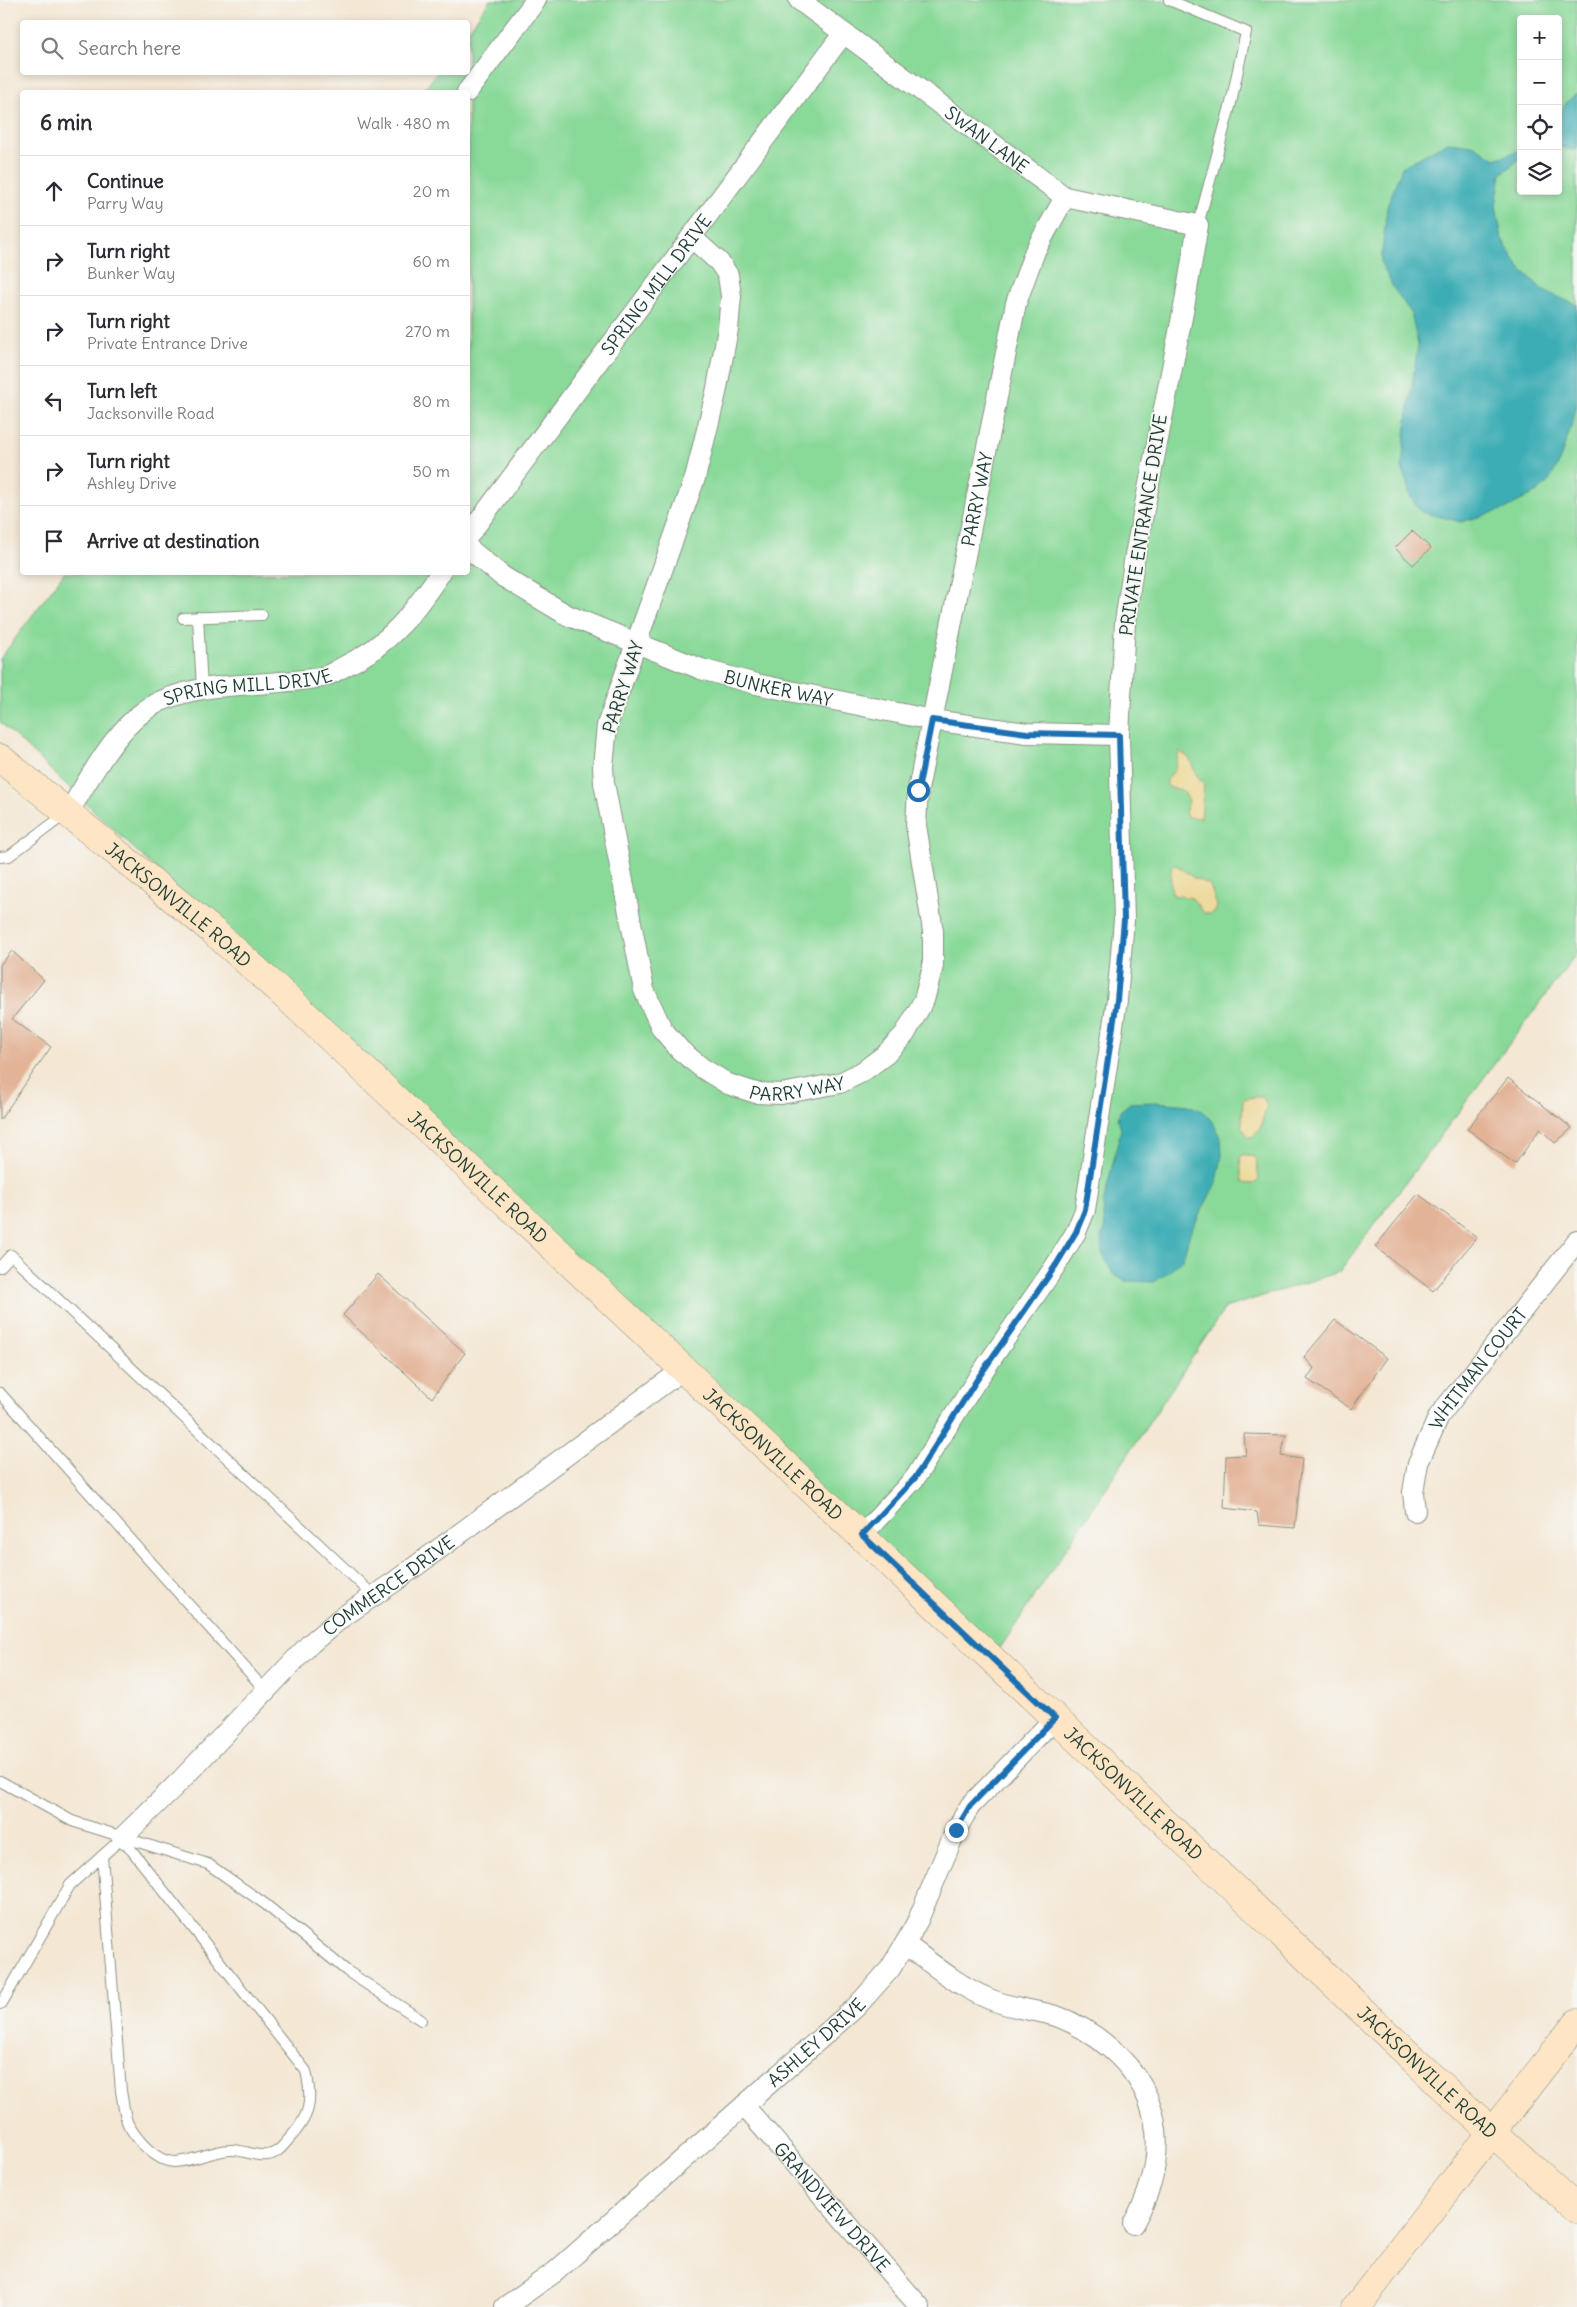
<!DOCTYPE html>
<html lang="en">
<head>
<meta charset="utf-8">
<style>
	:root { --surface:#fff; --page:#f2f2f3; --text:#2b2b33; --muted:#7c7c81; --line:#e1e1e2 }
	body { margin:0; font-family:Delius,sans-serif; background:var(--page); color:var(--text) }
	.controls { position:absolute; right:15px; top:15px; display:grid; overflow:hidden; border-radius:5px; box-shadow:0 2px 8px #0003 }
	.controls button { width:45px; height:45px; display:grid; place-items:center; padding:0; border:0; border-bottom:1px solid var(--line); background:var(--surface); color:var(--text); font:25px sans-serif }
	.stop { position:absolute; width:15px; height:15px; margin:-11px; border:4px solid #1f6fb2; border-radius:50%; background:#fff }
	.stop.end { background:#1f6fb2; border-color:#fff; box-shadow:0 1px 5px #0008 }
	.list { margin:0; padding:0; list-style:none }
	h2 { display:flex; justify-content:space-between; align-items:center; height:65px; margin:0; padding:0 20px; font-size:21px }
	h2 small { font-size:16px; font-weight:400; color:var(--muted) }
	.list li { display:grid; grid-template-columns:32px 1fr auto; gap:15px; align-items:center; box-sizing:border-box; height:70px; padding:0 20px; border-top:1px solid var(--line) }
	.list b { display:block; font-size:19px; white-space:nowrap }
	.list p { margin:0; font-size:16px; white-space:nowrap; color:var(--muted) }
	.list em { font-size:16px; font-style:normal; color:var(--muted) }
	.icon { flex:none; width:28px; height:28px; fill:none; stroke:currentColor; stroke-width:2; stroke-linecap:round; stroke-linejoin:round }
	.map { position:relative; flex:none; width:1577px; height:2307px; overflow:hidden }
	.search { position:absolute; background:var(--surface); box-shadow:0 2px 8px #0003; left:20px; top:20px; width:450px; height:55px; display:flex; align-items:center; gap:12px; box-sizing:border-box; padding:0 18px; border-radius:5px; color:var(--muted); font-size:19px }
	.panel { position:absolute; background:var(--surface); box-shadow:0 2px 8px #0003; left:20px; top:90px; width:450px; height:485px; border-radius:5px }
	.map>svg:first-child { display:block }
	.green { fill:#89d999; stroke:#548b66; fill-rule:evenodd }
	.sand { fill:#eeda9e; stroke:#868c69 }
	.water { fill:#3cadb5; stroke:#2e7574 }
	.building { fill:#e3b397 }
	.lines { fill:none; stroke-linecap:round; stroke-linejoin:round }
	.service-casing { stroke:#8a9284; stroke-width:12 }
	.minor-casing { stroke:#8a9284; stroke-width:22 }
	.secondary-casing { stroke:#8a9284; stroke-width:29 }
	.service { stroke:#fff; stroke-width:10 }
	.minor { stroke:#fff; stroke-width:20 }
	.secondary { stroke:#fde5c5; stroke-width:28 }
	.route { stroke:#1f6fb2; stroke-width:6 }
	.labels { text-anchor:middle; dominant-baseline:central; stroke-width:4; stroke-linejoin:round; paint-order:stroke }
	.street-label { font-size:18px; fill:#1f3d34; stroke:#f6f6f2 }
</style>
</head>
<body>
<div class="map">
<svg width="1577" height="2307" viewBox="0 0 1577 2307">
	<rect width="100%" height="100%" fill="#f6f6f2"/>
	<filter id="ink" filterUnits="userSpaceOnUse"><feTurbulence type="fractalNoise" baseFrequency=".02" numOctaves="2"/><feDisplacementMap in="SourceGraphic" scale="10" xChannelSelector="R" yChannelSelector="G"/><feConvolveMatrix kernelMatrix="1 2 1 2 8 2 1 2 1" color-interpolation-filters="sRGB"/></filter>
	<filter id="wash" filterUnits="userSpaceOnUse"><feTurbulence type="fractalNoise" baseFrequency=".0096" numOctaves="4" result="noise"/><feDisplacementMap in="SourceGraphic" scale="20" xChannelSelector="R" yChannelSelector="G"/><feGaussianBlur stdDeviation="1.12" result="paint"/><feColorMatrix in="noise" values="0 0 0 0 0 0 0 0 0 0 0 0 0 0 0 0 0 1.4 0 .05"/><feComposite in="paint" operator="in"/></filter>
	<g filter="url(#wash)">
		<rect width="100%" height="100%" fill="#f4e7d4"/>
		<path class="green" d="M490,0H1577V953L1339,1272L1225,1308L993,1659L0,722V659L64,573L468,572V92H422L437,73L468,72V31ZM1521,19H1558V191H1521Z"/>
		<g class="sand">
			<path d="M1179,751L1189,758L1197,776L1204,785L1201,818L1187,817L1185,812L1189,802C1181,783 1180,793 1167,786V779L1175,770Z"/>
			<path d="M1176,865L1194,878L1210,885L1217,906L1215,912L1210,914L1204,913L1192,898L1173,895C1170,890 1170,872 1172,866Z"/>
			<polygon points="1255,1097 1263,1097 1267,1105 1260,1129 1253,1137 1248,1137 1242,1126 1243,1099"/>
			<polygon points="1244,1154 1256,1158 1259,1180 1257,1182 1248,1184 1242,1181 1240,1157"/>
		</g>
		<g class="water">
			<path d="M1577,94V149L1571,150L1558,146C1558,126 1557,105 1577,94Z"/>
			<polygon points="1448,142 1473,145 1495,159 1521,150 1521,158 1501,174 1496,206 1502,239 1518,266 1544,291 1577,305 1577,400 1573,421 1558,465 1549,481 1539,491 1505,509 1461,522 1421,512 1411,498 1402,467 1405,434 1418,345 1411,313 1394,289 1381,263 1387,207 1402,167"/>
			<polygon points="1155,1102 1189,1105 1204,1112 1214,1124 1221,1140 1222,1156 1217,1181 1190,1233 1183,1258 1169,1272 1154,1282 1125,1281 1113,1274 1102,1253 1101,1236 1105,1230 1103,1204 1121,1129 1118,1120 1120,1111 1130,1103"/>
		</g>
		<g id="blocks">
			<g class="building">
				<polygon points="1412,531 1431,548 1413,565 1395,548"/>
				<polygon points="12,951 44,980 12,1019 51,1047 0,1120 0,965"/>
				<polygon points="1508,1078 1572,1128 1555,1143 1540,1129 1515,1164 1467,1129"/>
				<polygon points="1418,1194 1477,1237 1433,1291 1375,1247"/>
				<polygon points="378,1274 465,1353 432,1398 343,1315"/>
				<polygon points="1335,1320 1387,1358 1351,1409 1307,1379 1314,1368 1304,1357"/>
				<polygon points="1244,1434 1286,1435 1281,1456 1302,1459 1295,1528 1259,1525 1257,1512 1224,1508 1226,1456 1246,1455"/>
			</g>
		</g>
	</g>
	<g filter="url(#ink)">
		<use href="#blocks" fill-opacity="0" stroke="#8a9284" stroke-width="1"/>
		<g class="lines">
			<g class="service-casing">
				<g id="service">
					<polyline points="1169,0 1246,32 1231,103 1198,225"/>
					<polyline points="198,617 202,689"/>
					<polyline points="183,618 262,615"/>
					<polyline points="0,857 9,856 67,813"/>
					<polyline points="0,1267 11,1255 374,1596"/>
					<polyline points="0,1393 265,1690"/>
					<polyline points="0,1781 72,1821 208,1864 265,1904 347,1971 421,2020"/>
					<path d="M102,1856L121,2091C123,2101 124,2115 128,2124C137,2140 155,2161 174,2162C192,2162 211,2151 230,2150C243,2149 254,2157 267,2155C277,2154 282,2147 288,2140C310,2117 313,2102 306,2071L122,1838"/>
					<polyline points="0,2004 2,2003 70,1885 122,1838"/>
				</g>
			</g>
			<g class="minor-casing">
				<g id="minor">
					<path id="s1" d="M799,0L1065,197L1198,225L1184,307L1135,555L1125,622L1119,735L1124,920L1117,1000L1085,1210L1076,1232L1056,1265L976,1381L915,1478L862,1535"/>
					<polyline points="467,92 536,0"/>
					<path id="s2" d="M691,237L719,262L728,275L731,296L728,329L716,393L695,478L607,725L603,767L604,783L644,990L662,1029L680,1050L702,1068L728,1084L756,1093L781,1094L840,1083L862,1072L885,1055L905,1034L924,1000L933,966V931L916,825L918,790L1016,303L1035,251L1065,197"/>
					<path id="s3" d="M468,536L843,34"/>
					<path id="s4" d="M468,548L502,576L567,615L701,669L756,684L932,720L1027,733L1119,735"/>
					<path id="s5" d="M68,813C92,775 119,720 161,701C198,684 241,686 280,682C294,681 311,680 325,676C332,674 339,669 345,666C391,644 413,613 441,572"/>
					<path id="s6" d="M1415,1511L1413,1492L1418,1463L1439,1416L1577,1241"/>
					<path id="s7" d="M122,1838L182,1779L310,1644L341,1618L394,1582L685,1368"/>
					<path d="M905,1944C931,1963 957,1985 987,1998C1012,2009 1032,2009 1056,2016C1076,2023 1096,2036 1111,2049C1167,2098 1168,2162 1133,2224"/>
					<path id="s8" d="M744,2106L920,2307"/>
					<path id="s9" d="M505,2307L555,2272L856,2007L890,1969L905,1944L918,1920L956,1830L970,1806L1055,1718"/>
				</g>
			</g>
			<g class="secondary-casing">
				<g id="secondary">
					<path id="s10" d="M0,758L213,931L292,1002L1055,1718L1452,2096L1577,2209"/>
					<polyline points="1356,2307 1577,2023"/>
				</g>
			</g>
			<use href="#service" class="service"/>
			<use href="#minor" class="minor"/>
			<use href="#secondary" class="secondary"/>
		</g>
	</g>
	<g class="lines" filter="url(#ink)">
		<polyline class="route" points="918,790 932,720 1027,733 1119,735 1124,920 1117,1000 1085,1210 1076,1232 1056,1265 976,1381 915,1478 862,1535 1055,1718 970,1806 956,1830"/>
	</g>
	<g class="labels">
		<g class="street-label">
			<text stroke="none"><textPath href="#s1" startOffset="234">SWAN LANE</textPath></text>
			<text stroke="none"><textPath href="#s3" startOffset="314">SPRING MILL DRIVE</textPath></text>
			<text stroke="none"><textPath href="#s2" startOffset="1666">PARRY WAY</textPath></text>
			<text transform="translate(1143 525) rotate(-81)">PRIVATE ENTRANCE DRIVE</text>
			<text stroke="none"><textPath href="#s5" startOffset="236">SPRING MILL DRIVE</textPath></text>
			<text transform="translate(623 687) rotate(-72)">PARRY WAY</text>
			<text stroke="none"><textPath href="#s4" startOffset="344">BUNKER WAY</textPath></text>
			<text stroke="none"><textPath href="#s10" startOffset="231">JACKSONVILLE ROAD</textPath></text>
			<text stroke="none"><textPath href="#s2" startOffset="992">PARRY WAY</textPath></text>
			<text stroke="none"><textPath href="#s10" startOffset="636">JACKSONVILLE ROAD</textPath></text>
			<text stroke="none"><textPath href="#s6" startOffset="161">WHITMAN COURT</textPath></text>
			<text stroke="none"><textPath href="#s10" startOffset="1041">JACKSONVILLE ROAD</textPath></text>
			<text stroke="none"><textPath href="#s7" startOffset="368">COMMERCE DRIVE</textPath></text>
			<text stroke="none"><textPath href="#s10" startOffset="1536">JACKSONVILLE ROAD</textPath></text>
			<text stroke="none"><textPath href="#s9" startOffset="409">ASHLEY DRIVE</textPath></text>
			<text stroke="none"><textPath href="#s10" startOffset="1941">JACKSONVILLE ROAD</textPath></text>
			<text stroke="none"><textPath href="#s8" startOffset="134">GRANDVIEW DRIVE</textPath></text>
		</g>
	</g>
</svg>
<div class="controls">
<button>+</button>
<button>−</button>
<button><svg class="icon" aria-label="locate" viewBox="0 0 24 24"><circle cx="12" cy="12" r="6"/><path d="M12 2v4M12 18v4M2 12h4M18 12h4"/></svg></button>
<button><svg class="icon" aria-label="layers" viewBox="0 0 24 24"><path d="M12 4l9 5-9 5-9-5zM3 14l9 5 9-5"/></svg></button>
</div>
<div class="stop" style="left:918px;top:790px"></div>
<div class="stop end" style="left:956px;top:1830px"></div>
<div class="search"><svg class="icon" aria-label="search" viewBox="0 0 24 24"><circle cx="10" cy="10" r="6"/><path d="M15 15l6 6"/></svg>Search here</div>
<section class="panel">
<h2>6 min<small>Walk · 480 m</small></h2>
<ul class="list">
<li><svg class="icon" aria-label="ahead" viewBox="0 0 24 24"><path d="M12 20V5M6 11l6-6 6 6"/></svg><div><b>Continue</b><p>Parry Way</p></div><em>20 m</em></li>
<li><svg class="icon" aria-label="right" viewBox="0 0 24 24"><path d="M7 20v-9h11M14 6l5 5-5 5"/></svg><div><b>Turn right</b><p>Bunker Way</p></div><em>60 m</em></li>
<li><svg class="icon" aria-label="right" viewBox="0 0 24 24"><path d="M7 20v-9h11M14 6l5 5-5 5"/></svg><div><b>Turn right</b><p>Private Entrance Drive</p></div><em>270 m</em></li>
<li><svg class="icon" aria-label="left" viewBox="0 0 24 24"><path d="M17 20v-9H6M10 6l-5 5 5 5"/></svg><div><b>Turn left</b><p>Jacksonville Road</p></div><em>80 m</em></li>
<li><svg class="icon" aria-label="right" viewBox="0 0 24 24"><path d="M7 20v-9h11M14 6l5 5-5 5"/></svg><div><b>Turn right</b><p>Ashley Drive</p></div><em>50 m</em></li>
<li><svg class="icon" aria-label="arrive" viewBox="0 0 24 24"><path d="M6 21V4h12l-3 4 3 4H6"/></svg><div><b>Arrive at destination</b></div></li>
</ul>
</section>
</div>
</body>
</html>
